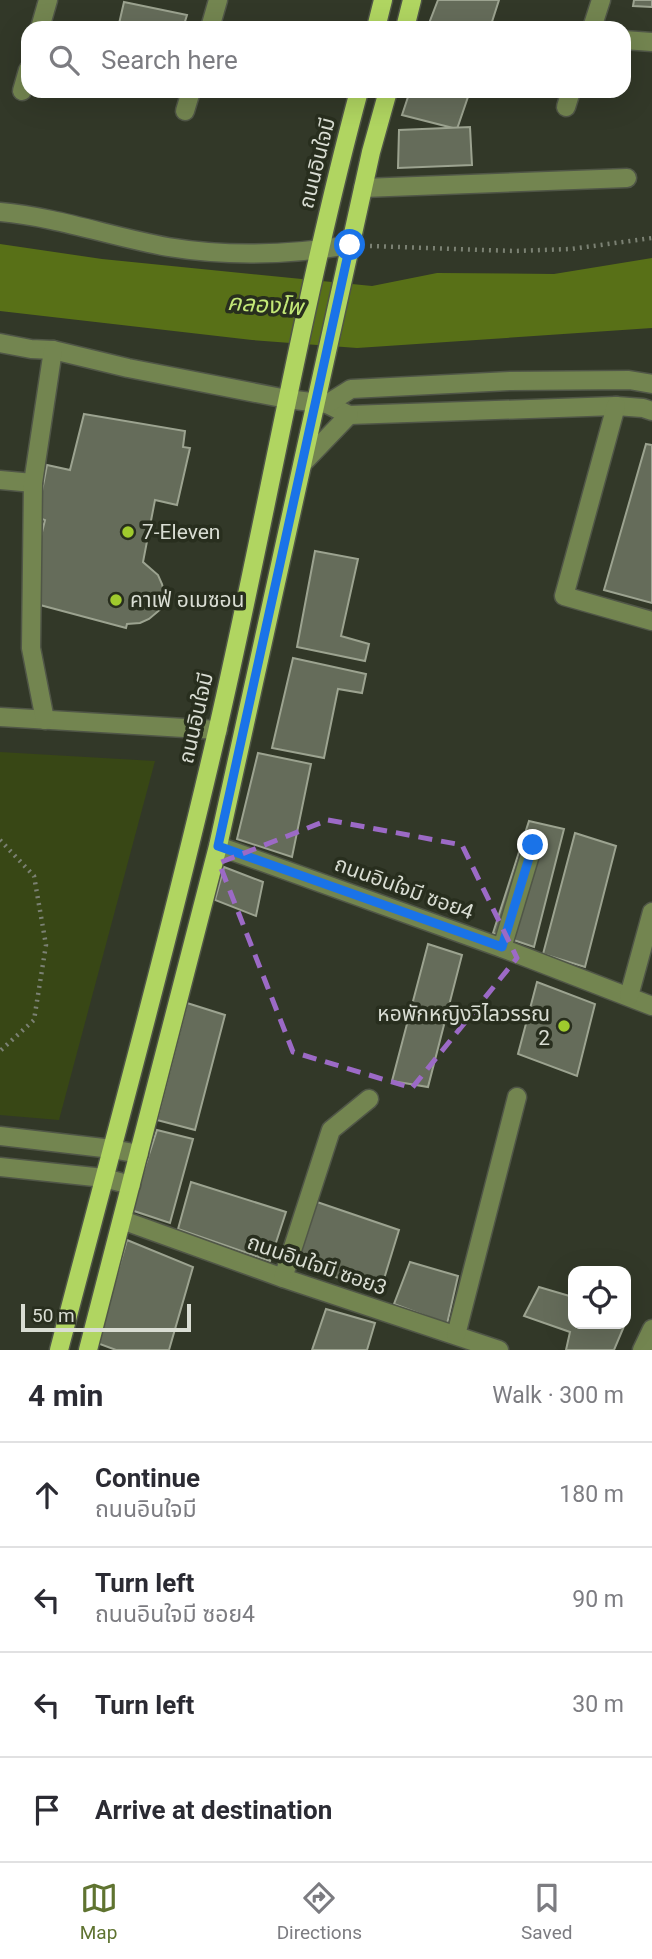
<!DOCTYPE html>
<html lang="en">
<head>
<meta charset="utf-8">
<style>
	:root { --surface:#fff; --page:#f2f2f3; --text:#2b2b33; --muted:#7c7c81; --line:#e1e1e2; --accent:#5f7330 }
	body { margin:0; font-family:Roboto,"Noto Sans Thai",sans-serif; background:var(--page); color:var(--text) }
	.controls { position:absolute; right:21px; bottom:21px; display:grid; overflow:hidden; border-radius:14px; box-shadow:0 7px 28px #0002 }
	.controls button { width:63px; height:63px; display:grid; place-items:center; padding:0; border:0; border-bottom:2px solid var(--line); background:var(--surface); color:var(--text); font:35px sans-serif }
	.scale { position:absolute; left:21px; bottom:18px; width:170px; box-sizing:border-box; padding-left:7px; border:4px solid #d9ddd3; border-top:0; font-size:19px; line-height:24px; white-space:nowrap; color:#d9ddd3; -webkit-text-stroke:5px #282e1e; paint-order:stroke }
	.stop { position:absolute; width:21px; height:21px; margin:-16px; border:5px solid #1a73e8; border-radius:50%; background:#fff }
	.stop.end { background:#1a73e8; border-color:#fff; box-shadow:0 2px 7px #0008 }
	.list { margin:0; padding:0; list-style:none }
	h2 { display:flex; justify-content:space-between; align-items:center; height:91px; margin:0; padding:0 28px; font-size:30px }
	h2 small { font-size:23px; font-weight:400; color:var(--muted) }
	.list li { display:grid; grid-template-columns:46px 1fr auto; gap:21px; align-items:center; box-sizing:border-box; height:105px; padding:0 28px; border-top:2px solid var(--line) }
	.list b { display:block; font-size:26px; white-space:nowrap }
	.list p { margin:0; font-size:23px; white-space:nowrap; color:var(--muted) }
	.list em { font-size:23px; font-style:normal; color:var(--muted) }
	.icon { flex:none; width:38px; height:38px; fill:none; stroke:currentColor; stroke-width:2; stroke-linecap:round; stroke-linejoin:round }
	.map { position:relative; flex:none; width:652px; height:1350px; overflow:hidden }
	.search { position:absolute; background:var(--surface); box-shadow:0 7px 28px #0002; left:21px; right:21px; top:21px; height:77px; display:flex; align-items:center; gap:18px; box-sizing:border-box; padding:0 24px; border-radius:21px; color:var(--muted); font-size:26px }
	.sheet { height:511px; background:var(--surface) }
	nav { display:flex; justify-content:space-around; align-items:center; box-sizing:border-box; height:98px; border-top:2px solid var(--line); background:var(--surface); font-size:19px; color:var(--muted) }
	nav a { display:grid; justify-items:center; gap:4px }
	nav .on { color:var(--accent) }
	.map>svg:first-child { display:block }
	.green { fill:#384715 }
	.water { fill:#587017 }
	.building { fill:#656c5a; stroke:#9ca390; stroke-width:2 }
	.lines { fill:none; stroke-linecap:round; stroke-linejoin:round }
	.minor-casing { stroke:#505647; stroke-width:21 }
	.major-casing { stroke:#505647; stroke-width:21 }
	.path { stroke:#7b8173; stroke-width:4.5; stroke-dasharray:2 5; stroke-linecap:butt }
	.minor { stroke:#738550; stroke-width:18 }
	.major { stroke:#b0d561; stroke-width:18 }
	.route { stroke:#1a73e8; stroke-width:9 }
	.marked { fill:none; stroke:#9c6ac6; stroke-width:5; stroke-dasharray:14 9; stroke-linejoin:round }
	.poi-dot { fill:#9fca2d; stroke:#282e1e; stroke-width:2.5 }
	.labels { text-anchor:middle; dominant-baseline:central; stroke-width:7; stroke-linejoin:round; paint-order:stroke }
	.street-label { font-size:21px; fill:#d9ddd3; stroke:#282e1e }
	.poi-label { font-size:21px; fill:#d9ddd3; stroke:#282e1e; text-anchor:start }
	.water-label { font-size:23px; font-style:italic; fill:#c3e877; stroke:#282e1e }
</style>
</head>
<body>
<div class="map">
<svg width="652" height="1350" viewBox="0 0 652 1350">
	<rect width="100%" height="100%" fill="#323828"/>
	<polygon class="green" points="0,752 155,761 59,1120 0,1115"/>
	<polygon class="water" points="0,244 102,259 372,286 437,273 554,274 652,258 652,328 357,348 252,340 0,311"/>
	<g class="building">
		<polygon points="438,0 499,0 490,28 433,28 428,26"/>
		<polygon points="634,0 652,0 652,7 633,6"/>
		<polygon points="124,2 187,15 183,28 118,28"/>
		<polygon points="410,91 470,91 457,129 402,115"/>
		<polygon points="470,127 472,165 398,168 399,130"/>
		<polygon points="84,414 185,431 183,447 190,448 177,505 155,500 143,562 158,575 162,584 165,597 162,608 149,619 140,623 127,624 126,628 25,601 45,520 37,517 47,465 70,470"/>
		<polygon points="646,444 652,445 652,603 604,590"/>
		<polygon points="315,551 358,559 341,636 369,644 365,661 297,647"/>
		<polygon points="293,658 366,674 362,693 338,689 324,758 272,748"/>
		<polygon points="258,753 311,764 292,857 237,839"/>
		<polygon points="529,821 564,829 534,947 493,933"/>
		<polygon points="575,833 616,846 585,967 543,954"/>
		<polygon points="224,867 263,882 256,916 215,900"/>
		<polygon points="428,944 462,955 428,1087 392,1081"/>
		<polygon points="537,982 595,1004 577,1076 518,1054"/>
		<polygon points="187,1003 225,1015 195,1130 157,1120"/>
		<polygon points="157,1130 193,1139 170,1223 131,1210"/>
		<polygon points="191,1182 286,1212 270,1261 178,1229"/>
		<polygon points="317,1202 399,1230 380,1292 297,1264"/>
		<polygon points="127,1240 193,1267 169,1350 116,1350 97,1343"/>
		<polygon points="410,1262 458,1276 447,1324 394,1304"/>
		<polygon points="539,1287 573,1297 573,1324 625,1324 614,1350 566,1350 570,1332 524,1316"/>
		<polygon points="326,1309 375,1323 367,1350 312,1350"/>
	</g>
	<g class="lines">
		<g class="minor-casing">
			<g id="minor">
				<polyline points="40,28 48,0"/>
				<polyline points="210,28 218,0"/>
				<polyline points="592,28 601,0"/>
				<polyline points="624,40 652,42"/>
				<polyline points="22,91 28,70"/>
				<polyline points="566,107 571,91"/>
				<polyline points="185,111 191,91"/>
				<polyline points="363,188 627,178"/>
				<path d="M0,212C57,217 112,237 168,247C229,257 290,255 350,245"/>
				<polyline points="0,343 31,349 53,350 128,368 287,399 327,404 349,415 616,406 643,408 652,411"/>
				<polyline points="327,404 351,389 510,381 629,380 652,384"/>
				<polyline points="616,406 564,596 652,621"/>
				<polyline points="303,463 349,415"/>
				<polyline points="0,480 33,483"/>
				<polyline points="0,717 218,730"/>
				<polyline points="45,720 31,648 33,483 53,350"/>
				<polyline points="218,846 502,948 652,1006"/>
				<polyline points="502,948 533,845"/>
				<polyline points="629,996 652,912"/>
				<polyline points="0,1136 112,1149 139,1154"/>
				<polyline points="0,1167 104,1178 131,1185"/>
				<polyline points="122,1220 283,1278 499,1350"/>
				<polyline points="283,1278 331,1130 369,1099"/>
				<polyline points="456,1335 517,1097"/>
				<polyline points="642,1350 652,1329"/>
			</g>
		</g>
		<g class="major-casing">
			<g id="major">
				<polyline points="376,28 383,0"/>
				<polyline points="405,28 412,0"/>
				<path d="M59,1350C113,1144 169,939 217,732C266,519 302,303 359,91"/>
				<polyline points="88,1350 218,846 347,261 371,152 388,91"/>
			</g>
		</g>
		<g class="path">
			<polyline points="370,246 514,251 571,249 652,238"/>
			<polyline points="0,840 34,876 46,945 34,1020 0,1051"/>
		</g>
		<use href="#minor" class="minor"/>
		<use href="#major" class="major"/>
	</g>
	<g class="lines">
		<polyline class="route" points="350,245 218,846 502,947 533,845"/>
	</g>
	<path class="marked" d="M328,820L462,845L517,958L412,1088L293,1052L219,863Z"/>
	<g class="poi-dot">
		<circle cx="128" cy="532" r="7"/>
		<circle cx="116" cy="600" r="7"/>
		<circle cx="564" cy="1026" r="7"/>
	</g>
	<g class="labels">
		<g class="street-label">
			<text transform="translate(317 163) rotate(-76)">ถนนอินใจมี</text>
			<text transform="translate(196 718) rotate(-77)">ถนนอินใจมี</text>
			<text transform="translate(404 888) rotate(20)">ถนนอินใจมี ซอย4</text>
			<text transform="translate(317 1265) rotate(19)">ถนนอินใจมี ซอย3</text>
		</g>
		<g class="poi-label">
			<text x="142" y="532">7-Eleven</text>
			<text x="130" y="600">คาเฟ่ อเมซอน</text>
			<text x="550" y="1014" text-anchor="end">หอพักหญิงวิไลวรรณ<tspan x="550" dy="24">2</tspan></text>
		</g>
		<g class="water-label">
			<text transform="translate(265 305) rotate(4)">คลองโพ</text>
		</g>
	</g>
</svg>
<div class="controls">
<button><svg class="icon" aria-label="locate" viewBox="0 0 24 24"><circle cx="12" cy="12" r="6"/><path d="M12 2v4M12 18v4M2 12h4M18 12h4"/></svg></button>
</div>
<div class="scale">50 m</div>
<div class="stop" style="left:350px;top:245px"></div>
<div class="stop end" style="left:533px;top:845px"></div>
<div class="search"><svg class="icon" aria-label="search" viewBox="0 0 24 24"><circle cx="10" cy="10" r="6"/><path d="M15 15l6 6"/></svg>Search here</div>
</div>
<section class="sheet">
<h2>4 min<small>Walk · 300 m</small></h2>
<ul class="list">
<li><svg class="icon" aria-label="ahead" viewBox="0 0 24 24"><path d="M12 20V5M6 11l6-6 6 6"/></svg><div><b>Continue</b><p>ถนนอินใจมี</p></div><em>180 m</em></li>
<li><svg class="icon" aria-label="left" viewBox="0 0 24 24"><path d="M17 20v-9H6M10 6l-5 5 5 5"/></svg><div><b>Turn left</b><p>ถนนอินใจมี ซอย4</p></div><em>90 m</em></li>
<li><svg class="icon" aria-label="left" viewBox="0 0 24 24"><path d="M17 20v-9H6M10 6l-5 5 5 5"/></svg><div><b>Turn left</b></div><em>30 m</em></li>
<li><svg class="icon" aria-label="arrive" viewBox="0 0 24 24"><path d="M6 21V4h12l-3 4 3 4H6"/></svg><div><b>Arrive at destination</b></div></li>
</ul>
</section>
<nav>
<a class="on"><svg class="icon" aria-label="map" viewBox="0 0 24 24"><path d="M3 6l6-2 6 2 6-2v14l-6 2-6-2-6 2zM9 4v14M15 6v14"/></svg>Map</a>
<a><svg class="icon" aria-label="directions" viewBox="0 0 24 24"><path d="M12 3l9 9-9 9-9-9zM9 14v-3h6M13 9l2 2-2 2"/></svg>Directions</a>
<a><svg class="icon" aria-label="saved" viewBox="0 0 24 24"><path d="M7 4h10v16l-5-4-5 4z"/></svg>Saved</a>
</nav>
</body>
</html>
